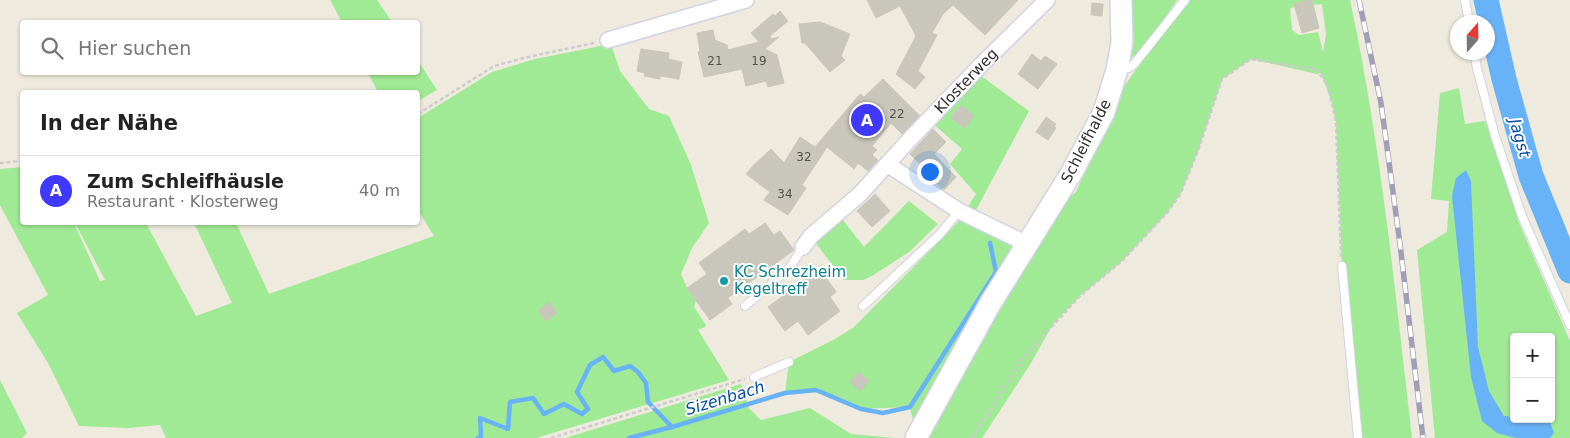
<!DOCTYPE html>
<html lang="de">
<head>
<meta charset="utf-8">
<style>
	:root { --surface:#fff; --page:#f2f2f2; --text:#222; --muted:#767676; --line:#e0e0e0; --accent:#3f39ff }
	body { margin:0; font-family:"DejaVu Sans",sans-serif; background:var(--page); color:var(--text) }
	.controls { position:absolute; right:15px; bottom:15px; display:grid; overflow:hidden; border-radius:5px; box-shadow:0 1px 4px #0004 }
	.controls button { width:45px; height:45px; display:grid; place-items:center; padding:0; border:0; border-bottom:1px solid var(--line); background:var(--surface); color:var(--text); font:25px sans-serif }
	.compass { position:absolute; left:1450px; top:15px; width:45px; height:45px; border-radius:50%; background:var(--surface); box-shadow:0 1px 4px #0004; rotate:20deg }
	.you { position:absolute; left:929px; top:171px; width:18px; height:18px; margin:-12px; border:4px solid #fff; border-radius:50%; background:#1a73e8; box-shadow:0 0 0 8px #1a73e833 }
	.badge { display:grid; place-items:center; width:32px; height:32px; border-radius:50%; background:var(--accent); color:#fff; font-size:16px; font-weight:700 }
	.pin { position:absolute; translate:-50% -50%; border:2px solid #fff; box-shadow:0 1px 5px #0006 }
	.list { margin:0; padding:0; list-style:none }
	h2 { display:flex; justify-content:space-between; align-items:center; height:65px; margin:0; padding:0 20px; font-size:21px }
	h2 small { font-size:16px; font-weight:400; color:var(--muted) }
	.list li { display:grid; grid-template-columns:32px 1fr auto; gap:15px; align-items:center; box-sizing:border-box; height:70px; padding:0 20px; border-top:1px solid var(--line) }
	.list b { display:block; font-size:19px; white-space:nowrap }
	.list p { margin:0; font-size:16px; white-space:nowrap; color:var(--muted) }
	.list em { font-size:16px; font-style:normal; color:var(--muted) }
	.icon { flex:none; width:28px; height:28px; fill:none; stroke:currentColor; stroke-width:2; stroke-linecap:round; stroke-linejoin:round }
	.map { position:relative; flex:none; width:1570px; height:438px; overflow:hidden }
	.search { position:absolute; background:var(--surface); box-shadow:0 1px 4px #0004; left:20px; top:20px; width:400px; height:55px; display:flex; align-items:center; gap:12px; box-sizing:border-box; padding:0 18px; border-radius:5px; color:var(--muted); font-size:19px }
	.panel { position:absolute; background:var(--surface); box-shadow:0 1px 4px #0004; left:20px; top:90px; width:400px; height:135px; border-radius:5px }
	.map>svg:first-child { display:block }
	.green { fill:#a0e995; fill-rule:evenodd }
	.water { fill:#68b3f8 }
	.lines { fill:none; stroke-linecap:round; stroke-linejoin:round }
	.stream { stroke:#68b3f8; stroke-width:4.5 }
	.river { stroke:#68b3f8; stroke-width:25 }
	.building { fill:#c9c7bb; stroke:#cac7b6 }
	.lane-casing { stroke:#d2d2e5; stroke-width:10 }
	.street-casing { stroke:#d2d2e5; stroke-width:18 }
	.secondary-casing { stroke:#d2d2e5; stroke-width:24 }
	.path { stroke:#ccc; stroke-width:2.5; stroke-dasharray:4 2.5; stroke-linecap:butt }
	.lane { stroke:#fff; stroke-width:8 }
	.street { stroke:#fff; stroke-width:15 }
	.secondary { stroke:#fff; stroke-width:21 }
	.rail-casing { stroke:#a09fb7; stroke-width:5.5 }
	.rail { stroke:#fff; stroke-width:4; stroke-dasharray:11; stroke-linecap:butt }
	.culture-dot { fill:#0f9aa8; stroke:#fff; stroke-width:2 }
	.labels { text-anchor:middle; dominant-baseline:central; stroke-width:4; stroke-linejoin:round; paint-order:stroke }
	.number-label { font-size:12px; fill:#52524f }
	.street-label { font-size:15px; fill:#2b2b2b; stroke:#fff }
	.culture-label { font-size:15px; fill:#0d838f; stroke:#fff; text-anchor:start }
	.water-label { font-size:16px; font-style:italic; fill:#034ca8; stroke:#fff }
</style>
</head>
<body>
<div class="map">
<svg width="1570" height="438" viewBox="0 0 1570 438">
	<rect width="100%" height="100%" fill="#eeeadd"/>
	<g class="green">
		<polygon points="330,0 377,0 392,22 342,22"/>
		<polygon points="1130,0 1177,0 1141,53 1132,57 1127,54"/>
		<path d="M1185,0H1350C1381,144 1395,291 1412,438H1358L1342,266L1336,122L1332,103L1321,73L1317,74L1251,59L1222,79L1199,148L1181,193L1167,213L1121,262L1081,295L1053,324L1031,363L982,438H922L1057,206L1076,192L1123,88ZM1322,4L1326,35L1323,52L1318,32L1299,35L1292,30L1290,8Z"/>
		<polygon points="611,44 620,71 649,109 669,116 691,165 709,223 692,248 681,274 687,288 696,301 694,307 706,325 705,327 698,330 729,380 536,438 166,438 160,425 129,428 79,426 48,363 17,313 48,295 0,205 0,169 22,167 22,222 74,223 100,281 105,280 75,223 146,223 196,316 232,303 194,223 236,223 269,294 434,236 418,210 418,118 492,72 535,59"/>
		<polygon points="418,61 437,90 418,101 418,92 378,92 368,73 418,72"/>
		<polygon points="977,73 1029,111 975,212 967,208 976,194 950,164 962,149 930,121"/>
		<path d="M1459,88L1465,124L1485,121L1498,153L1519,223L1570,341V438H1435L1417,250L1447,232L1449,201L1431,199L1440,93ZM1514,337H1551V419H1514Z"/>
		<polygon points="909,201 938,224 909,252 872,276 863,280 844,280 814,241 842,219 864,247"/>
		<polygon points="961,219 1027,244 917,437 910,407 861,409 816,390 785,393 789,362 835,339 854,327"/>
		<polygon points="0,380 27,433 22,438 0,438"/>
		<polygon points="741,384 749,408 761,420 810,408 851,434 894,438 565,438"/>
	</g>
	<polygon class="water" points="1466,170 1471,181 1478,347 1489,391 1504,416 1514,417 1514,419 1538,419 1550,422 1554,433 1550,438 1516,438 1497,433 1482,421 1471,377 1452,196 1456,178"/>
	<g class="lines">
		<g class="stream">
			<polyline points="478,438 481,436 480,418 508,429 510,402 533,398 544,414 564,404 582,414 588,409 577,392 590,365 603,357 614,371 630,366 638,372 646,383 648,402 672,427 785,393 816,390 861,409 883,413 910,407 996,272 990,243"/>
			<polyline points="629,438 672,427"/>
		</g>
		<polyline class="river" points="1486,0 1504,79 1531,176 1570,271"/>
	</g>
	<g class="building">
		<polygon points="867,0 1018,0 985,35 953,5 943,14 932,33 937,35 918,71 925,77 915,89 896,74 916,36 900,6 876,18"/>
		<polygon points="1308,0 1312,0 1319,28 1302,33 1294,4"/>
		<polygon points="1092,3 1103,4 1102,16 1091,15"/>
		<polygon points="780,11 788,21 770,36 772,39 779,37 765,49 777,55 784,83 768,87 766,81 746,86 742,69 704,77 698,52 700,51 697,33 713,30 715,40 727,45 728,50 759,42 751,33 773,14 775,16"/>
		<polygon points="820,22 850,34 841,56 845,60 830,72 805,43 802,43 799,24"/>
		<polygon points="641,49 669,53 668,59 682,62 679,79 660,76 660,79 644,76 645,73 637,71"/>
		<polygon points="1032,54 1041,61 1045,56 1057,64 1038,89 1018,74"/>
		<polygon points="883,79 920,116 902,134 891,123 872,146 877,150 872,155 878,160 868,171 858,163 854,169 827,147 802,185 806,188 788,215 764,200 770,192 746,174 753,166 771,149 784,163 800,137 815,147 860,94 864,97"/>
		<polygon points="961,105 974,116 964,128 951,118"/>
		<polygon points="1046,117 1056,124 1054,127 1056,128 1048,140 1036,132"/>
		<polygon points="933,129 946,142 934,154 956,177 944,190 934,182 936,179 910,154"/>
		<polygon points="875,194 890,211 872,227 857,211"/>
		<polygon points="765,223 774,235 780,231 794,250 728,298 732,304 710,320 687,288 707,274 699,263 745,229 749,234"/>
		<polygon points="820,269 836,292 830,297 840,311 808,335 798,321 785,331 768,307"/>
		<polygon points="549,302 557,313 546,321 538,311"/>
		<polygon points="859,372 869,381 860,391 850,382"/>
	</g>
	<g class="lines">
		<g class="lane-casing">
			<g id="lane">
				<polyline points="1465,0 1469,22"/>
				<polyline points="1474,52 1477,68 1495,136 1522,216 1570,325"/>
				<polyline points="1119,69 1129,68 1135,63 1185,0"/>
				<polyline points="1342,266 1358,438"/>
				<polyline points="745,306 789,269 803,247"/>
				<polyline points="863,306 940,234 959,211"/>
				<polyline points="754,377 789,362"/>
			</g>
		</g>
		<g class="street-casing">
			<g id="street">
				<polyline points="608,40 746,0"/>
				<polyline points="887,164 959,211 1027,244"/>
				<polyline points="803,247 811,236 860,194 911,138 981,65 1047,0"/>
			</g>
		</g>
		<g class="secondary-casing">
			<polyline id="secondary" points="916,438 990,304 1072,172 1104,112 1117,70 1122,42 1121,0"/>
		</g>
		<g class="path">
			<polyline points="418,114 494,66 528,57 594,43"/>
			<polyline points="0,163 22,161"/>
			<polyline points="551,438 745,379"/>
			<polyline points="972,438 1023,358 1081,295 1121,262 1167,213 1181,193 1199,148 1222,79 1251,59 1317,70 1328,86 1336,122 1341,257"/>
		</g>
		<use href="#lane" class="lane"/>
		<use href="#street" class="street"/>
		<use href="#secondary" class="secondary"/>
		<g class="rail-casing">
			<polyline id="rail" points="1359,0 1381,103 1400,244 1423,438"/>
		</g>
		<use href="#rail" class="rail"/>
	</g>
	<circle class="culture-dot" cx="724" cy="281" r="5"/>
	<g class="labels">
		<g class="number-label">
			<text x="715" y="61">21</text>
			<text x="759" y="61">19</text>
			<text x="897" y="114">22</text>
			<text x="804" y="157">32</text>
			<text x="785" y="194">34</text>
		</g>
		<g class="street-label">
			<text transform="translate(966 81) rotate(-46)">Klosterweg</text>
			<text transform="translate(1086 141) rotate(-63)">Schleifhalde</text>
		</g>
		<g class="culture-label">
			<text x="734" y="272">KC Schrezheim<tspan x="734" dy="17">Kegeltreff</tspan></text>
		</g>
		<g class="water-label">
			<text transform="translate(1520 138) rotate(74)">Jagst</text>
			<text transform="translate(725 398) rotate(-17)">Sizenbach</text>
		</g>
	</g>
</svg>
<div class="controls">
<button>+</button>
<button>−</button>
</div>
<svg class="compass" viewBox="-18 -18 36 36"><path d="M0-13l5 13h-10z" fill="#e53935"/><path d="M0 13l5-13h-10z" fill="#767676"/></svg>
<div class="you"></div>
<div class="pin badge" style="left:867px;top:120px">A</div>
<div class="search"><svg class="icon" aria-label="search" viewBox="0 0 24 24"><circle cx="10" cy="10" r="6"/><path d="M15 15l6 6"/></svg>Hier suchen</div>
<section class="panel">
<h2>In der Nähe<small></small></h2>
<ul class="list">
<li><span class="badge">A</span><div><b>Zum Schleifhäusle</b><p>Restaurant · Klosterweg</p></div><em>40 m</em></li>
</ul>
</section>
</div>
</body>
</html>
